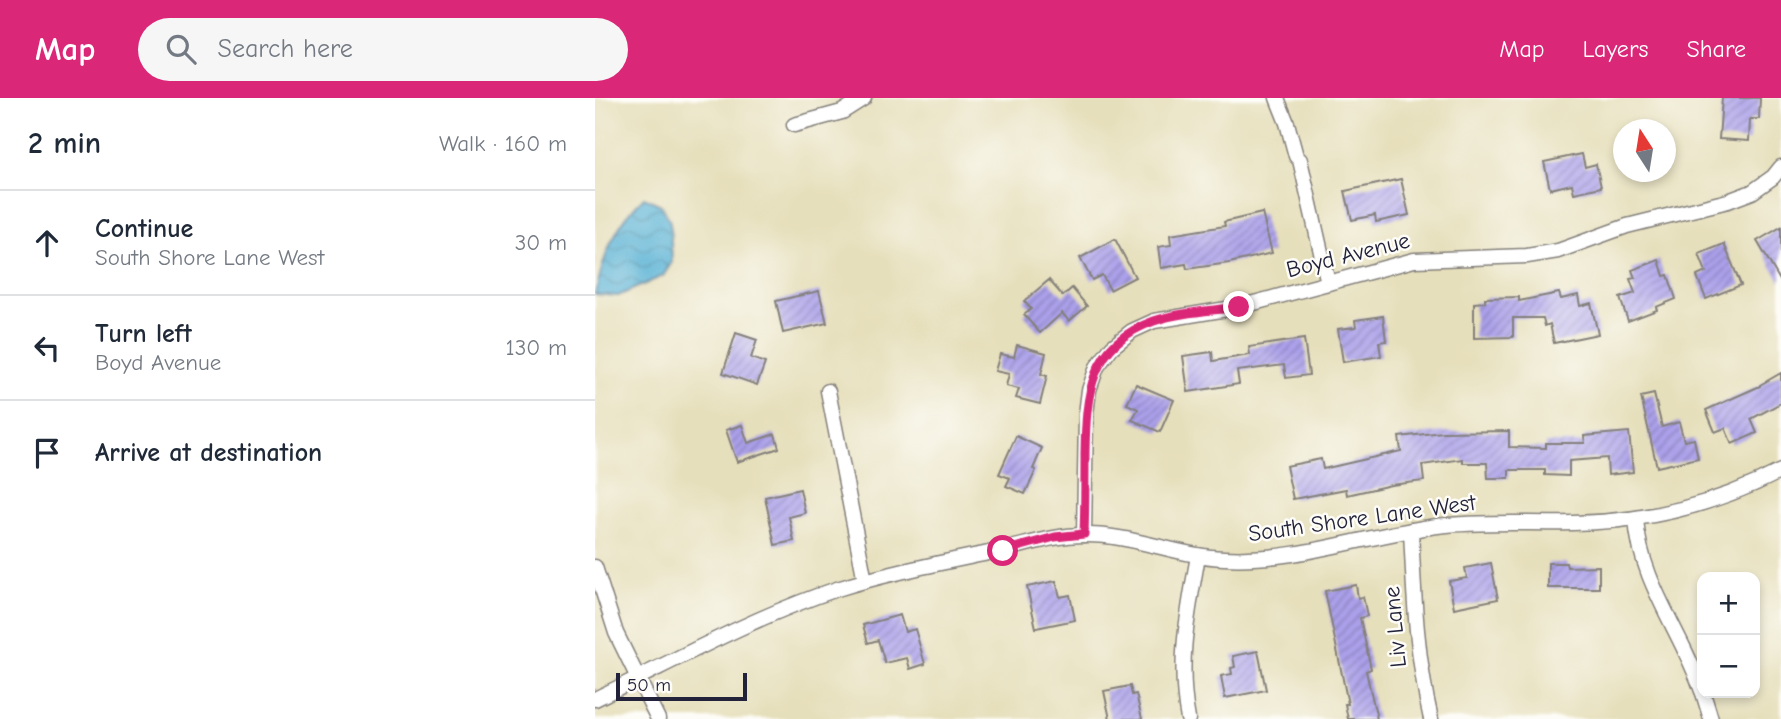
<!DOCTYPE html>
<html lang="en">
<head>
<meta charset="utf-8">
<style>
	:root { --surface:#fff; --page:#f6f6f7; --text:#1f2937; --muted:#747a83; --line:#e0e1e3; --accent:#db2777 }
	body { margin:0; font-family:"Comic Neue",sans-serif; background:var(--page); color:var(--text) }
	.controls { position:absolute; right:21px; bottom:21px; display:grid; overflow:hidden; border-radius:14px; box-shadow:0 4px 10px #0003 }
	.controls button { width:63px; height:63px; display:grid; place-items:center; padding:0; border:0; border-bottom:2px solid var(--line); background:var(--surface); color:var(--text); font:35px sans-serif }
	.compass { position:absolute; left:1018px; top:21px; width:63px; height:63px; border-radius:50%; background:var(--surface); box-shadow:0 4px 10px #0003; rotate:348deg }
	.scale { position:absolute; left:21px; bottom:18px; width:131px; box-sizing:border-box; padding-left:7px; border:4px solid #22223b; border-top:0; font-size:19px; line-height:24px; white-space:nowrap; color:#22223b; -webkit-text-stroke:5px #fdfcf7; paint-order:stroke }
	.stop { position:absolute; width:21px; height:21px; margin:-16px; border:5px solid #db2777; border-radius:50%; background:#fff }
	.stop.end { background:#db2777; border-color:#fff; box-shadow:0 2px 7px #0008 }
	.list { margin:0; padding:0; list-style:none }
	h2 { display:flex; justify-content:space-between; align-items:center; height:91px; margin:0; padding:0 28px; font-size:30px }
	h2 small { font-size:23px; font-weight:400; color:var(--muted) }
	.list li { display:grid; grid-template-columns:46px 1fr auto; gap:21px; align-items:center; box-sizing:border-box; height:105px; padding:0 28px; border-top:2px solid var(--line) }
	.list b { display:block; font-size:26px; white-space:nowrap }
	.list p { margin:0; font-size:23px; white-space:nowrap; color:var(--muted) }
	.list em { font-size:23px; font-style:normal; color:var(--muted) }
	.icon { flex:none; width:38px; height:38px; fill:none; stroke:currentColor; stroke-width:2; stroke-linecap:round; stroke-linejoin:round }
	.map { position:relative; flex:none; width:1186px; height:621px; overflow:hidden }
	header { display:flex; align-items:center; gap:42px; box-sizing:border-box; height:98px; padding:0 35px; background:var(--accent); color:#fff }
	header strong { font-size:33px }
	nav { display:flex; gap:38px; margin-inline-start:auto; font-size:24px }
	.search { width:490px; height:63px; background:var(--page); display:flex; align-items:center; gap:18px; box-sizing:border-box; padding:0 24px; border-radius:38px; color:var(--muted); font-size:26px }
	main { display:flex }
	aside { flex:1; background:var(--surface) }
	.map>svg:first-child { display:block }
	.water { fill:url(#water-waves); stroke:#3c6a88; stroke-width:2 }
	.building { fill:url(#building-hatch) }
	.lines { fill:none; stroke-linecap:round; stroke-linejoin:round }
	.minor-casing { stroke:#84807b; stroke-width:17 }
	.minor { stroke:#fff; stroke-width:14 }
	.route { stroke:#db2777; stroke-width:9 }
	.labels { text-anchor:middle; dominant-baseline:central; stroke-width:5; stroke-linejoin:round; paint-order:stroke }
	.street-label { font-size:23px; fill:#22223b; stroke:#fdfcf7 }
</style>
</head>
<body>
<header>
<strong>Map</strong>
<div class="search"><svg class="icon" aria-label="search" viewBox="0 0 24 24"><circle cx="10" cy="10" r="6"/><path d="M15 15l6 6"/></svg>Search here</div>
<nav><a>Map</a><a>Layers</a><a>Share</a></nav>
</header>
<main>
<aside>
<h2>2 min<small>Walk · 160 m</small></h2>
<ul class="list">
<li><svg class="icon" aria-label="ahead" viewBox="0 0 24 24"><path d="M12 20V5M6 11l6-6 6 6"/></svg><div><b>Continue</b><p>South Shore Lane West</p></div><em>30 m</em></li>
<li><svg class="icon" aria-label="left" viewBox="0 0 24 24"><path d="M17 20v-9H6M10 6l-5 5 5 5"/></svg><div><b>Turn left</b><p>Boyd Avenue</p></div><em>130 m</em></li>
<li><svg class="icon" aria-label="arrive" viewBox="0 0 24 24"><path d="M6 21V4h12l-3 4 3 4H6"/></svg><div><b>Arrive at destination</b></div></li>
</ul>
</aside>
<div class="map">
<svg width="1186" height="621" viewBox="0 0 1186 621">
	<defs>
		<pattern id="water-waves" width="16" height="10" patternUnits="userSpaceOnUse" patternTransform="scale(1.75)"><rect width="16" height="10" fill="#57b1d4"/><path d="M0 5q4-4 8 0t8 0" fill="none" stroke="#4890ad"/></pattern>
		<pattern id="building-hatch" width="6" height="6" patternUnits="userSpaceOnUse" patternTransform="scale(1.75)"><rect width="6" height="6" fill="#aba0ea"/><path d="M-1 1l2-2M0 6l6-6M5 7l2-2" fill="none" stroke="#8b82bf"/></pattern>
	</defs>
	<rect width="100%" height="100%" fill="#fdfcf7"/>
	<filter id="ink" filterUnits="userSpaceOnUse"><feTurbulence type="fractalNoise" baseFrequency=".0143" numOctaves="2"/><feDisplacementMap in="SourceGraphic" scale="14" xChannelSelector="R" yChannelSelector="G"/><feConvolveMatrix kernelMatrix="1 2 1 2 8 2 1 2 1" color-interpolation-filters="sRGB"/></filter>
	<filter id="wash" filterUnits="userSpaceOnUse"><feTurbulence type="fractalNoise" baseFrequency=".00686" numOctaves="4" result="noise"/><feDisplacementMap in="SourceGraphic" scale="28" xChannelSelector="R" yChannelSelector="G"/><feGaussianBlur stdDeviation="1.57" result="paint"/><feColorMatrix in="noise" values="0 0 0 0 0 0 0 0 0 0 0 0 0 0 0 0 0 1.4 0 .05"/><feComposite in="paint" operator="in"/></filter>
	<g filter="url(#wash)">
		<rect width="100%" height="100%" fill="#e6dfbb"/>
		<path class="water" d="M49,99L66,107L75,124L77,164L68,178L23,198L0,196C10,155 18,129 49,99Z"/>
		<g id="blocks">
			<g class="building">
				<polygon points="1127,0 1165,0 1164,21 1155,21 1154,43 1124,41"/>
				<polygon points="987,56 990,69 1001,66 1006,89 979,95 977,86 955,91 949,64"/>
				<polygon points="806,81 814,117 781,124 780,117 757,122 750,93"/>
				<polygon points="667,115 677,155 634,165 592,171 591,166 566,170 563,149 576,147 575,137 630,128 629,124"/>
				<polygon points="1186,129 1186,184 1162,143"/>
				<polygon points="520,141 540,179 515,192 507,177 497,182 485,160"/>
				<polygon points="1129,146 1146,187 1111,201 1102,178 1111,174 1104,156"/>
				<polygon points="1064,162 1069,178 1073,177 1081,201 1061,209 1062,212 1033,223 1025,200 1040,195 1035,181 1040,180 1037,172"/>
				<polygon points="454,182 468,198 477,190 492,208 474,223 467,215 445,235 429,217 436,211 429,203"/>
				<polygon points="224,193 232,225 188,235 181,203"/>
				<polygon points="964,195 966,201 983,197 985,208 996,205 1003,236 959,245 955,226 950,228 948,220 918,220 918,239 879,240 879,205 890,204 890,200 924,199 924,203"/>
				<polygon points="788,218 791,243 784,244 786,258 748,264 743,231 761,229 760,222"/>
				<polygon points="141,235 162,242 156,260 170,265 162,287 128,275"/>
				<polygon points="709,241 714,277 691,280 689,267 642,273 644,286 593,294 588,258 617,254 618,263 655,257 654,249"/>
				<polygon points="422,247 451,255 446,276 452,278 445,306 421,300 424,291 411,288 414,276 400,273 405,256 419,259"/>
				<polygon points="1186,275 1186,305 1156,321 1162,335 1137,346 1130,330 1120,334 1111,312 1165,288 1165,287"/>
				<polygon points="541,286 579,302 565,334 537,322 543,311 532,306"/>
				<polygon points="1059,296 1067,329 1084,324 1089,343 1099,341 1103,360 1062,369 1046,299"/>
				<polygon points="147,327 153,345 180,336 184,350 142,364 131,332"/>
				<polygon points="914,333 914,349 951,350 951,345 990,345 989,338 1034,334 1038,374 1013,377 1012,360 974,363 974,378 950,377 950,372 914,372 914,380 893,380 892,365 868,365 868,361 827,367 829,383 796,387 752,397 751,391 698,401 691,368 726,361 728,371 806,353 804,339 848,334"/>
				<polygon points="421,338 447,350 438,371 441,372 430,396 411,388 415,380 404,376"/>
				<polygon points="205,391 210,415 194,419 199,443 180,447 170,399"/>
				<polygon points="896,465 903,501 859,510 854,483 872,480 870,470"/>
				<polygon points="953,465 971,465 972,469 1004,468 1004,490 953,490"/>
				<polygon points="461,483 465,499 475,497 480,522 441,530 432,489"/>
				<polygon points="761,487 763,500 768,499 772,518 765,520 776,571 771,573 782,621 753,621 750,606 753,606 730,493"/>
				<polygon points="305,517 310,534 320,531 330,566 315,571 312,560 290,565 283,542 273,545 268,527"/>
				<polygon points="663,553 671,592 630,600 626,578 637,576 636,570 640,569 638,558"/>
				<polygon points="535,588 537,597 541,596 547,621 515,621 509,593"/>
			</g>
		</g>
	</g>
	<g filter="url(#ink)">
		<use href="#blocks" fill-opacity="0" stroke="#84807b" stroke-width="2"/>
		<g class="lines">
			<g class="minor-casing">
				<g id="minor">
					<polyline points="682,0 692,25 701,58 705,62 733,185"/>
					<polyline points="199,27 247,14 269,0"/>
					<polyline points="233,293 270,483"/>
					<path d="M1041,421C1045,484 1087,534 1107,593"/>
					<path d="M816,432C819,496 821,558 836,621"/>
					<polyline points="489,437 491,316 494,292 502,269 517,249 537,233 559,223 644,209 819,162 932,158 963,153 1032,128 1133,103 1157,94 1178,79 1186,69"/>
					<polyline points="0,469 21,535 63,621"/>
					<polyline points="1108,595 1116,621"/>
					<path d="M0,601C79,563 158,519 242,491C293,475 346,465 398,454C429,448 458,437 489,437C537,436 581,458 629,460C701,464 771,437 842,428C887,423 933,426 978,425C1051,424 1122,406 1186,373"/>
					<path d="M593,621C582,563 593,515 603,458"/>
				</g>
			</g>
			<use href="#minor" class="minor"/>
		</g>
	</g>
	<g class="lines" filter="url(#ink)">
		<path class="route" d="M408,453L460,439L489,436C490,409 490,382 490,355C491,297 494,246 559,223C585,214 616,213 644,209"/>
	</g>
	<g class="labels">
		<g class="street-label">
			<text transform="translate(753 157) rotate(-14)">Boyd Avenue</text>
			<text transform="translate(767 420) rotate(-8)">South Shore Lane West</text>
			<text transform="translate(800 529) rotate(-95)">Liv Lane</text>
		</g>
	</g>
</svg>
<div class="controls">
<button>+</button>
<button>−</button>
</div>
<svg class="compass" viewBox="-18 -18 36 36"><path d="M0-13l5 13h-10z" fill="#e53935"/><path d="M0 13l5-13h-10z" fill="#747a83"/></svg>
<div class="scale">50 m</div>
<div class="stop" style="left:408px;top:453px"></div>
<div class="stop end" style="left:644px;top:209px"></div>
</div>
</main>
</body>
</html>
